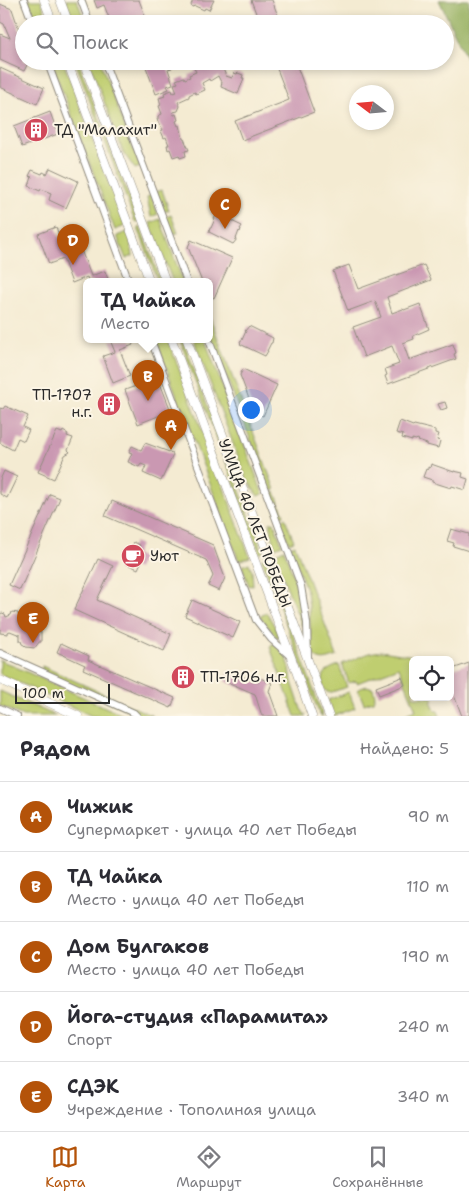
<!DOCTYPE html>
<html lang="ru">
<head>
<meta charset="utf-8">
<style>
	:root { --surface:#fff; --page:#f7f7f7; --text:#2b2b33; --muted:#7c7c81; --line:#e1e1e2; --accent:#b45309 }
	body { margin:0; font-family:"Shantell Sans",sans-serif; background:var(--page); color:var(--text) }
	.controls { position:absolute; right:15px; bottom:15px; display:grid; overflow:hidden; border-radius:8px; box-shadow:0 2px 8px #0003 }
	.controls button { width:45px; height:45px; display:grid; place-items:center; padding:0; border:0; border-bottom:1px solid var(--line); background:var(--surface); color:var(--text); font:25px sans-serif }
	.compass { position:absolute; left:349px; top:85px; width:45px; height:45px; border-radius:50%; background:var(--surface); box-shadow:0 2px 8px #0003; rotate:286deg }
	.scale { position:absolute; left:15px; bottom:12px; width:95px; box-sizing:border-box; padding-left:5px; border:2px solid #2b2b2b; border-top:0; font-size:14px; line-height:18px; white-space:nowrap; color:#2b2b2b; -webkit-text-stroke:4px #fcf5e5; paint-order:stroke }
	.you { position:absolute; left:250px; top:409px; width:18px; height:18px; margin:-12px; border:4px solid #fff; border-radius:50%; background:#1a73e8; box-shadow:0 0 0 8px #1a73e833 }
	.badge { display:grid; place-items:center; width:32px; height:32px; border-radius:50%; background:var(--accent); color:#fff; font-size:16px; font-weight:700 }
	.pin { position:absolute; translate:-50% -41px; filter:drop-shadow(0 1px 2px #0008) }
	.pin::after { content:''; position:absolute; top:26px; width:18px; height:15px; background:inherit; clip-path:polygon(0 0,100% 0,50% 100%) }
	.popup { position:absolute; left:83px; top:278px; width:130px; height:65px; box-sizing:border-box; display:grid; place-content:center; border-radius:8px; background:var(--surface); filter:drop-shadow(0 1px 4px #0005); font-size:16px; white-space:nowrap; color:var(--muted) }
	.popup b { font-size:19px; color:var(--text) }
	.popup::after { content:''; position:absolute; left:50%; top:100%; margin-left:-10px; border:10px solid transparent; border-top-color:var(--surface) }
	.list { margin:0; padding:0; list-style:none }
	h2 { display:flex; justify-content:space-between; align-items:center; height:65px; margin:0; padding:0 20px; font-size:21px }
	h2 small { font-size:16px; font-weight:400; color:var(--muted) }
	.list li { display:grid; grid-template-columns:32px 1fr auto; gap:15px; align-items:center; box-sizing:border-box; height:70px; padding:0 20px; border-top:1px solid var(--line) }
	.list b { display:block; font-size:19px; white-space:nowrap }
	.list p { margin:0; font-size:16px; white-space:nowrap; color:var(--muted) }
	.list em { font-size:16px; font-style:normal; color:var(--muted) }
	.icon { flex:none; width:28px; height:28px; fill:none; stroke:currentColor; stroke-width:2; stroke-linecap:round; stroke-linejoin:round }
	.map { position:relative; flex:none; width:469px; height:716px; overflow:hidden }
	.search { position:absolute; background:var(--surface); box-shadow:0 2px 8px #0003; left:15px; right:15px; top:15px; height:55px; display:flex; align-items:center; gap:12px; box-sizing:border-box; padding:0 18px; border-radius:28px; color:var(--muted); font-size:19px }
	.sheet { height:415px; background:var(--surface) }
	nav { display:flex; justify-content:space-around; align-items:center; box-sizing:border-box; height:70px; border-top:1px solid var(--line); background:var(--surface); font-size:14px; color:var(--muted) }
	nav a { display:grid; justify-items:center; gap:2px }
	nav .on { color:var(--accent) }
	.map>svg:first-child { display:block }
	.green { fill:#bfce70; stroke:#757c4e }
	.forest { fill:#97b162; stroke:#616e46 }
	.building { fill:#ca98b2 }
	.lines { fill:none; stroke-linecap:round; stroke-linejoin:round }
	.minor-casing { stroke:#908b7e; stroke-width:8 }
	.major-casing { stroke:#908b7e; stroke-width:9 }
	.minor { stroke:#fff; stroke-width:6 }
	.major { stroke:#fff; stroke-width:8 }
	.labels { text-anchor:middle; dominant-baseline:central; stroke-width:4; stroke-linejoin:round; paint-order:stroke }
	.poi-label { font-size:15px; fill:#2b2b2b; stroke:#fcf5e5; text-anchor:start }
	.street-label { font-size:15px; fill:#2b2b2b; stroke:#fcf5e5 }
</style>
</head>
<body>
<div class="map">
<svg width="469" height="716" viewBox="0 0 469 716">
	<rect width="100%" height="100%" fill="#fcf5e5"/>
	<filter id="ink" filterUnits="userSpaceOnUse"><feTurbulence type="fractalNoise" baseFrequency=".02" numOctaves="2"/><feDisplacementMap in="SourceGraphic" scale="10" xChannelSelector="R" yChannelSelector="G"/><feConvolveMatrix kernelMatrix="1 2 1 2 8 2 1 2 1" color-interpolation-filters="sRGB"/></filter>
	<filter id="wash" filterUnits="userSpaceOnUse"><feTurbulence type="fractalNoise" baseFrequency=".0096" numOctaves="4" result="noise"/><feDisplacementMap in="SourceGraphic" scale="20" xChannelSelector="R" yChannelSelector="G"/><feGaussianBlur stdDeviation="1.12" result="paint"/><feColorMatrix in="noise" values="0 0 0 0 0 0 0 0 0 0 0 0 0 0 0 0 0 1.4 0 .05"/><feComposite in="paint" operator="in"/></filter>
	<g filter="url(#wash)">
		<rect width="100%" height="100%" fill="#f4ebd2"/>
		<g class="green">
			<polygon points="28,0 41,0 49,24 37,24"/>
			<polygon points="66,0 77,0 86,24 75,24"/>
			<polygon points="51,61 63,61 125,226 115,230"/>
			<polygon points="75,61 78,61 138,221 135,222"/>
			<polygon points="89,61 100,61 140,167 135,169 123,152"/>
			<polygon points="162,190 169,210 164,212 156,192"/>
			<polygon points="151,195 158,214 151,217 147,197"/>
			<polygon points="171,215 178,233 172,234 166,217"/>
			<polygon points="160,219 183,282 173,282 150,223"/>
			<polygon points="140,226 161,282 158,282 138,228"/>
			<polygon points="127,232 130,239 133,256 126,259 117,236"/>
			<polygon points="209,315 275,490 270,491 209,331"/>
			<polygon points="156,340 168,340 250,557 239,561"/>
			<polygon points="180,340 183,340 221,441 220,442 218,442"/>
			<polygon points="194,340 205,340 263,494 258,496 246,478"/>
			<polygon points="223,453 226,454 263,552 260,554"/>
			<polygon points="275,492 284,515 279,517 270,494"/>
			<polygon points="285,518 294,541 289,543 280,520"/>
			<polygon points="274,522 282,545 275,548 270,523"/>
			<path d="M295,545L337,656C327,660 319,663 312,653L309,607L307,592L290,547Z"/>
			<polygon points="284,549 300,596 303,622 302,626 274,554"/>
			<polygon points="265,557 323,716 320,716 262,559"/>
			<polygon points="249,563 252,571 253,585 249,586 242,566"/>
			<polygon points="267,613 276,629 279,637 276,637 260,616"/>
			<polygon points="272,644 274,644 286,655 290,668 292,682 301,709 306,716 295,716 270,647"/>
			<polygon points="381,651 414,656 419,660 413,660 413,697 433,697 434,699 431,700 435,711 438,711 440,716 401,716 416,710 399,667 357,683 356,681 349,683 342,664 369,653"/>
			<polygon points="0,660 125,716 92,716 0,674"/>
			<path d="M339,665L347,687L332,692H327L323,687C321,673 327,669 339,665Z"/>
			<polygon points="42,666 153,716 141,716 42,672"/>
			<polygon points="367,686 373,688 375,695 373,701 364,704 358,689"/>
			<polygon points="0,691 56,716 23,716 0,706"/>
			<polygon points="349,692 355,708 334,716 328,700"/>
		</g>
		<polygon class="forest" points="439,0 469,0 469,64"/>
		<g id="blocks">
			<g class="building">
				<polygon points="94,0 139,0 148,24 119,24 118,21 111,23 104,5 97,8"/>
				<polygon points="193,0 214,0 209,10 205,8 204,10 195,6 192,7 191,5"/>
				<polygon points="251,0 272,0 281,24 260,24"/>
				<polygon points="0,4 12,9 24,44 24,61 29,61 24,71 0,60 0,34 10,38 4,24 0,22"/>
				<polygon points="156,61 170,61 172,68 168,69 173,84 167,86 169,89 156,94 146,67 157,63"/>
				<polygon points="203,61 222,61 225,68 223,69 226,76 232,78 234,73 237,74 238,73 243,75 242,78 244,78 238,94 221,87 222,82 221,82 218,76 210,81 209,79 202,83 205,90 196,94 195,92 189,95 189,97 178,102 180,106 178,111 173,112 174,115 176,114 178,120 176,121 178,126 180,125 183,139 184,139 189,150 185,151 186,156 180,158 179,155 173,157 170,149 168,150 167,145 169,145 166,137 164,138 161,131 163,130 161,126 160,126 157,119 158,119 158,116 162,114 159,106 161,105 159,98 165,96 164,93 172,90 173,93 177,92 174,84 178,83 176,80 184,77 185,79 190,77 189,75 196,72 194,68 202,64 201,62"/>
				<polygon points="274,61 295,61 314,112 242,140 235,121 289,100"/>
				<polygon points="0,68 44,88 37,104 0,87"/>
				<polygon points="50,112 58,134 22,147 14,126"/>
				<polygon points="50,168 78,181 66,208 49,200 51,193 41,189 40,191 29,186 32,177 29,176 32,170 42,174 43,172 47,174"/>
				<polygon points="217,214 242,226 240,229 241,229 240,232 239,231 236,239 237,239 233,244 209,232 210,228 211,228 215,219 214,219"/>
				<polygon points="56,227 66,255 81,250 91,276 105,271 109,282 89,282 87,277 72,283 63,259 49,264 38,234"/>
				<polygon points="191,240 232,258 214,298 209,296 209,282 202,282 188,247"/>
				<polygon points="349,265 358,289 424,265 431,280 387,297 392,313 403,309 404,310 420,304 429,329 413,336 414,339 403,343 409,360 453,344 456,353 454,354 456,359 388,384 385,376 387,375 385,369 399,364 392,346 364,357 353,327 381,317 375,301 348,311 333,271"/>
				<polygon points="249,326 273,338 272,343 271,343 267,351 268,351 265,356 240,344 241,343 240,342 241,340 242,340 246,331 245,331"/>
				<polygon points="110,340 131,340 133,345 120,350 130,376 113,383 103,356 115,352"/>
				<polygon points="243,369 277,385 263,416 254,412 240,375"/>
				<polygon points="158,378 171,411 138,424 125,390"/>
				<polygon points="110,399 113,408 108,409 105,401"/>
				<polygon points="445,402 447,408 441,410 438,404"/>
				<polygon points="5,406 28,416 23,427 29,430 24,441 18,438 13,450 0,443 0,408 3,409"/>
				<polygon points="400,421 413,426 414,425 435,430 435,433 439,434 437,440 440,441 438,448 427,445 427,444 418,441 419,440 417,439 416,440 412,439 412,441 402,438 403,435 396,433"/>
				<polygon points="57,431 62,433 63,431 68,434 67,436 73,438 68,450 70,452 65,455 54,479 38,472"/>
				<polygon points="145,443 172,453 173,455 161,481 143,473 146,466 141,464 139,467 128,462 132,453 129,452 132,446 141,450"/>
				<polygon points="431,464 454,472 454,471 463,473 462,477 468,479 465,490 452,486 451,488 432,482 432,480 423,477 426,469 428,470 428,467 430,468"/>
				<polygon points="4,471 17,477 7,498 0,494 0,480"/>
				<polygon points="50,494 60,498 20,590 9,585"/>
				<polygon points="112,501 213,545 225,578 219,591 208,586 213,576 206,560 105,516"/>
				<polygon points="451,529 469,534 469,551 453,546 454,543 447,541"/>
				<polygon points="134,542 140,545 136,554 143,558 138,569 125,563"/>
				<polygon points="98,559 113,566 97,600 171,634 164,651 74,610"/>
				<polygon points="192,600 240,622 233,638 185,616"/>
				<polygon points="12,612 18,613 18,615 27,619 31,620 31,625 32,629 39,630 39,632 41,632 41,642 39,642 37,645 36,646 35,648 26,647 24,645 22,644 21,641 20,641 20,635 10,631 8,632 8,634 0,633 0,614 2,613 5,614 6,617 11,615"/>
				<polygon points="61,643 89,656 88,660 175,698 171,708 83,669 85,665 57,652"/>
				<polygon points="469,663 469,716 462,716 450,685 450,670"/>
				<polygon points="229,671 258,683 260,678 272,683 269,691 278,716 262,716 255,694 225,681"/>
				<polygon points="180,672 188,676 186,681 177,677"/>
				<polygon points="402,677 405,685 379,695 376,687"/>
			</g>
		</g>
	</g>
	<g filter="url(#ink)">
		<use href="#blocks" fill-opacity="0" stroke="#908b7e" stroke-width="1"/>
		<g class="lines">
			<g class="minor-casing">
				<g id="minor">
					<polyline points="24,0 33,24"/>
					<polyline points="81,0 90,24"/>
					<polyline points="47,61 129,282"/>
					<polyline points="104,61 187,282"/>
					<polyline points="151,340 256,620 271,639 290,656"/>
					<polyline points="209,340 301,586 307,623 308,657"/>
					<polyline points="0,653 134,713 137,716"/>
					<polyline points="0,708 17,716"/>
				</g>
			</g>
			<g class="major-casing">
				<g id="major">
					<polyline points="44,0 53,24"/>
					<polyline points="60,0 69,24"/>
					<polyline points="67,61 150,282"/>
					<polyline points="83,61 166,282"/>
					<polyline points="172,340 291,657 312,716"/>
					<polyline points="187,340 329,716"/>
					<polyline points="0,680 78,716"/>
				</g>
			</g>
			<use href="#minor" class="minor"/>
			<use href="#major" class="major"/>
		</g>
	</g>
	<defs>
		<g id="building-disc" transform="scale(1.25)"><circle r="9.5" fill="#d1495b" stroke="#fcf5e5"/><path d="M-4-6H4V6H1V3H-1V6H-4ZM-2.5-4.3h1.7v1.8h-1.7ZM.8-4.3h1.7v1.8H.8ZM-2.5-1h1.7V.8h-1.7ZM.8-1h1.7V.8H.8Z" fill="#fff"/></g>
		<g id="cafe-disc" transform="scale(1.25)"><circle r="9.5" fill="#d1495b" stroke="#fcf5e5"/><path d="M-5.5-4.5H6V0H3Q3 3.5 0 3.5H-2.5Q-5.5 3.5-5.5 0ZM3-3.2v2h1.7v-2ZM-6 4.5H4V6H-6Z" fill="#fff"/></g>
	</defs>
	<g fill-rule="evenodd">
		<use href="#building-disc" x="36" y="130"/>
		<use href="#building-disc" x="109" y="404"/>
		<use href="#cafe-disc" x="133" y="556"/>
		<use href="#building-disc" x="183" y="677"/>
	</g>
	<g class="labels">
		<g class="poi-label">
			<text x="54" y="130">ТД "Малахит"</text>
			<text x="92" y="395" text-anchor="end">ТП-1707<tspan x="92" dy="17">н.г.</tspan></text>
			<text x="150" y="556">Уют</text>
			<text x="200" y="677">ТП-1706 н.г.</text>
		</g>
		<g class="street-label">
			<text transform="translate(255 523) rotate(69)">УЛИЦА 40 ЛЕТ ПОБЕДЫ</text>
		</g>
	</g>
</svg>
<div class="controls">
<button><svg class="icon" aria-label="locate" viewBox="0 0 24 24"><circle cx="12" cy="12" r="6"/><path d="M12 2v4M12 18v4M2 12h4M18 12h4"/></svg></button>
</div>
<svg class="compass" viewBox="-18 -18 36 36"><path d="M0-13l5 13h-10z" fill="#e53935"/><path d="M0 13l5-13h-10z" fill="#7c7c81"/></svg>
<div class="scale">100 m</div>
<div class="you"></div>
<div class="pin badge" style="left:171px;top:450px">A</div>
<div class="pin badge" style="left:148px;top:401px">B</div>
<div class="popup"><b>ТД Чайка</b>Место</div>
<div class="pin badge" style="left:225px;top:229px">C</div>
<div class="pin badge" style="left:73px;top:265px">D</div>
<div class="pin badge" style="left:33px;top:643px">E</div>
<div class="search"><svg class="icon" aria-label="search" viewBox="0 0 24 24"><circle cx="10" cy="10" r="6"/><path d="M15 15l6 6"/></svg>Поиск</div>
</div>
<section class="sheet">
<h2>Рядом<small>Найдено: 5</small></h2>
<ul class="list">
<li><span class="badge">A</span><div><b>Чижик</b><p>Супермаркет · улица 40 лет Победы</p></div><em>90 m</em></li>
<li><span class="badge">B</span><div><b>ТД Чайка</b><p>Место · улица 40 лет Победы</p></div><em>110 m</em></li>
<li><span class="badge">C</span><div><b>Дом Булгаков</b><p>Место · улица 40 лет Победы</p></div><em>190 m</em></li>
<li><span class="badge">D</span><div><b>Йога-студия «Парамита»</b><p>Спорт</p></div><em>240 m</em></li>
<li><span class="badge">E</span><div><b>СДЭК</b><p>Учреждение · Тополиная улица</p></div><em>340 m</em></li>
</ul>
</section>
<nav>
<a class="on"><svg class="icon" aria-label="map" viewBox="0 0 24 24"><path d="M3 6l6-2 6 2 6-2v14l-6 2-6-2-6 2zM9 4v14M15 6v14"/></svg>Карта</a>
<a><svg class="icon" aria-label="directions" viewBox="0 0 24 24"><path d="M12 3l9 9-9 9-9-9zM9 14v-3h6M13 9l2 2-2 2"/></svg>Маршрут</a>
<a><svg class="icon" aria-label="saved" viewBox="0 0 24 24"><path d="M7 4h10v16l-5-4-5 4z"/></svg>Сохранённые</a>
</nav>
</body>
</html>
